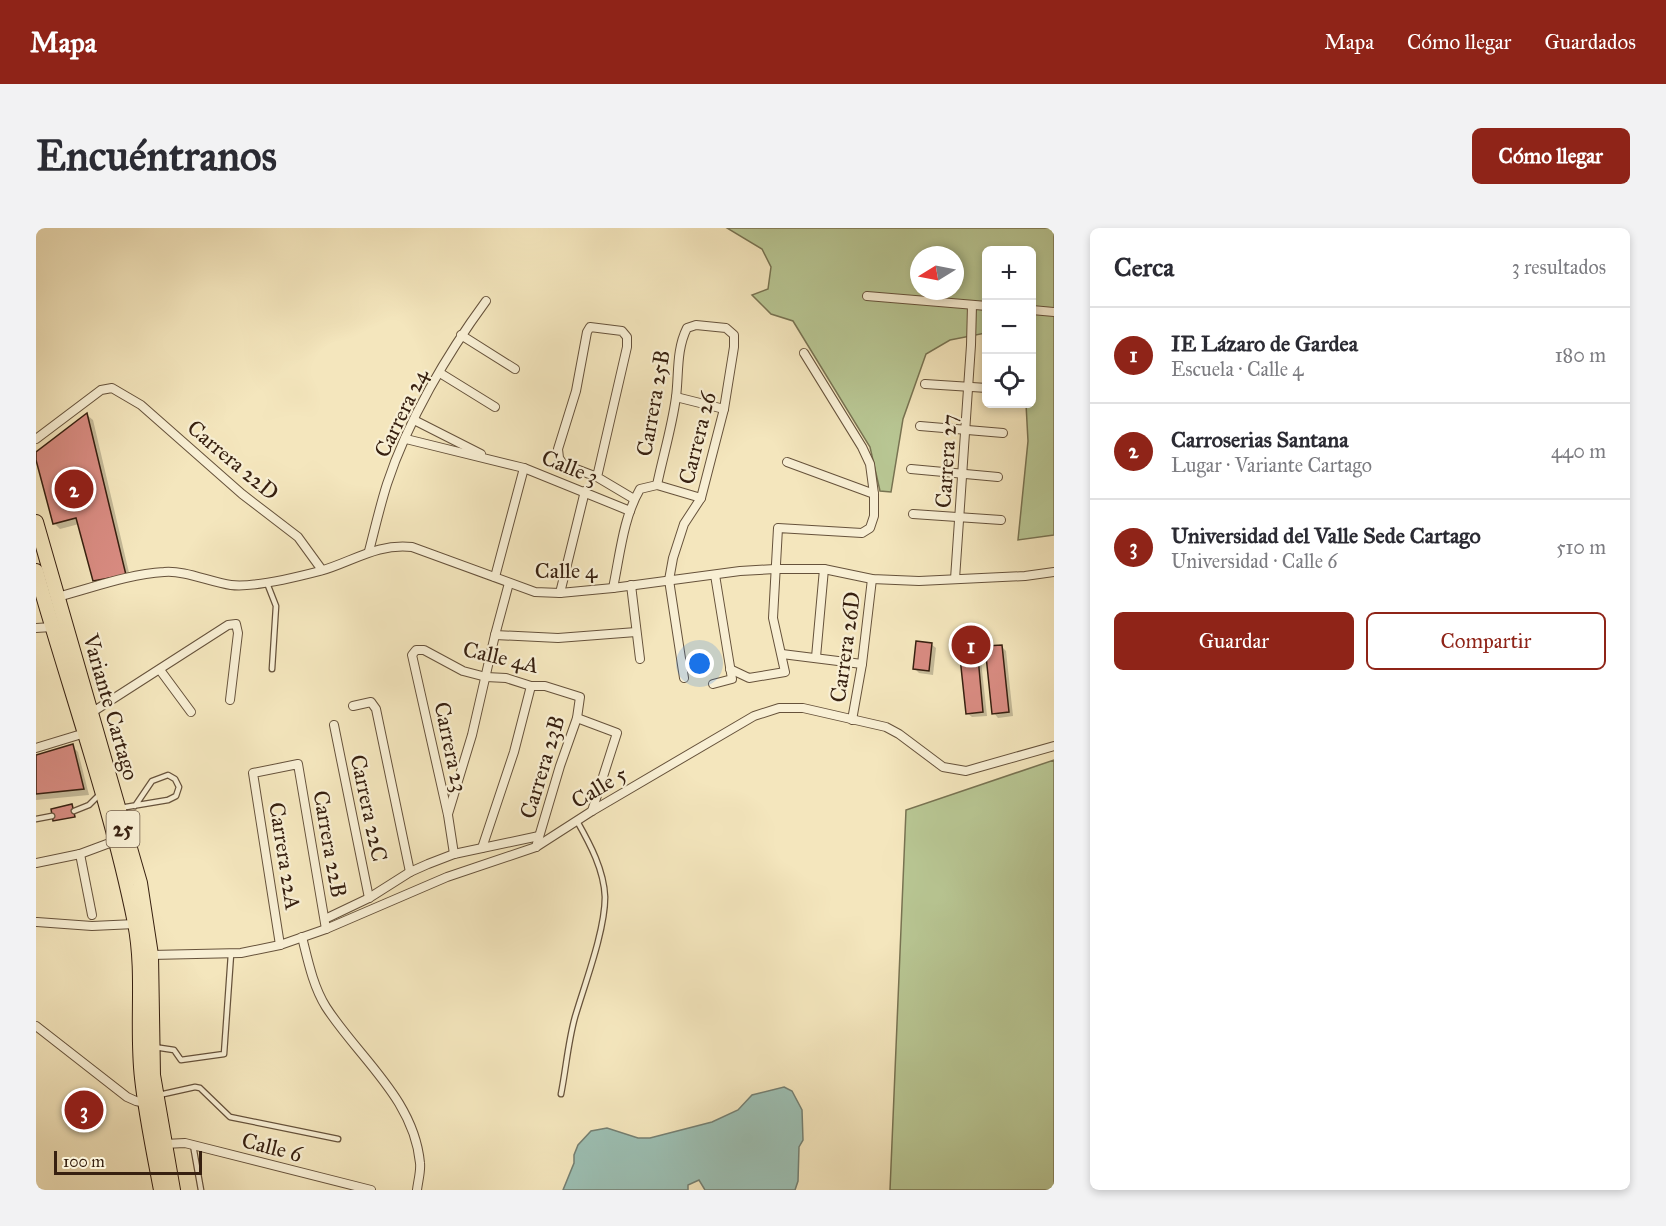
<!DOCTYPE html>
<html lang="es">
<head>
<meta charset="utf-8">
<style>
	:root { --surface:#fff; --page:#f2f2f3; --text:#2b2b33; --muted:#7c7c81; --line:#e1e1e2; --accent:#8f2418 }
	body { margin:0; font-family:"IM FELL Great Primer",serif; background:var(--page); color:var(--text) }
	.controls { position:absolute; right:18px; top:18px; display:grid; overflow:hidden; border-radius:9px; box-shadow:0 3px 9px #0003 }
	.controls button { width:54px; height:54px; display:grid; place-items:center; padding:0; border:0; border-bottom:2px solid var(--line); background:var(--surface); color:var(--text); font:30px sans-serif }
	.compass { position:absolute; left:874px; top:18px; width:54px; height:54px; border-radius:50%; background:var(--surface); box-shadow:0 3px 9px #0003; rotate:260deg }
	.scale { position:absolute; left:18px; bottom:15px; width:148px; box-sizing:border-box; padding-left:6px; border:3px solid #372010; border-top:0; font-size:16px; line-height:21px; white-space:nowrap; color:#372010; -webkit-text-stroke:4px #f8efd4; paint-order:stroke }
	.you { position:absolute; left:664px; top:436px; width:21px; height:21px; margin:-15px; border:4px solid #fff; border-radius:50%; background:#1a73e8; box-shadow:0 0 0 9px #1a73e833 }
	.badge { display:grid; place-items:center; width:39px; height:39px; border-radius:50%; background:var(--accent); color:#fff; font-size:20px; font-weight:700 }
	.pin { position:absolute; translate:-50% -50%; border:3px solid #fff; box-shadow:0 2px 6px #0006 }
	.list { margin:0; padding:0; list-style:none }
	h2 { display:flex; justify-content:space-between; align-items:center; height:78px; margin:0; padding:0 24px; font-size:26px }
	h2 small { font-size:20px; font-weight:400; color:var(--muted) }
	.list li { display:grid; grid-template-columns:39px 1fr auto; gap:18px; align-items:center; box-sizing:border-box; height:96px; padding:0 24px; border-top:2px solid var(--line) }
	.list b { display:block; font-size:22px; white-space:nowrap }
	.list p { margin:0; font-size:20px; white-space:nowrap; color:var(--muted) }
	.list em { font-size:20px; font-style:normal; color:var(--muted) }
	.actions { display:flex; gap:12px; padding:18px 24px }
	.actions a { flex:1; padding:14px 0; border:2px solid var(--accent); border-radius:9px; text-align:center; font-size:21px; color:var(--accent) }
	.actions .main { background:var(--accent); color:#fff }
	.icon { flex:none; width:33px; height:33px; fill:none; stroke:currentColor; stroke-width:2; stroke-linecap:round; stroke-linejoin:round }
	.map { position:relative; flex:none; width:1018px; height:962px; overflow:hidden; border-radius:9px }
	header { display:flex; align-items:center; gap:36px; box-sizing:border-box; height:84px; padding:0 30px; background:var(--accent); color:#fff }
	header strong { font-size:28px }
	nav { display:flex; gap:33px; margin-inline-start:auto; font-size:21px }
	.intro { display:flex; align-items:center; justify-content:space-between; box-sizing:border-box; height:144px; padding:0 36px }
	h1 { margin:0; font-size:42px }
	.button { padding:15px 27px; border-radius:9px; background:var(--accent); color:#fff; font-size:21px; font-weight:700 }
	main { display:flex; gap:36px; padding:0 36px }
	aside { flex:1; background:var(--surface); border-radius:9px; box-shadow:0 3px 9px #0003 }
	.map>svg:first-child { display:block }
	.green { fill:#b8c693; stroke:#787352; stroke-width:1.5; fill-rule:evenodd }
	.water { fill:#9cbfb3; stroke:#747f72; stroke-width:1.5 }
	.shadow { fill:#0003 }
	.building { fill:#d88b81; stroke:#372010; stroke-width:1.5 }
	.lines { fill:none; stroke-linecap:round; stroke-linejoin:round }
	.service-casing { stroke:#66523b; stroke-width:7 }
	.minor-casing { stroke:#66523b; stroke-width:10 }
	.trunk-casing { stroke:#372010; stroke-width:16 }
	.service { stroke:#f8efd4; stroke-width:4.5 }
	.minor { stroke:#f8efd4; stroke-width:8 }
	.trunk { stroke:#f4e6bd; stroke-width:14 }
	.labels { text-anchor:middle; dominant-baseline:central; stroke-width:4.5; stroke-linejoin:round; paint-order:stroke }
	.shield { fill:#f8efd4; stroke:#715e4b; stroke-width:1.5 }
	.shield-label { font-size:21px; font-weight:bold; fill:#372010 }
	.street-label { font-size:22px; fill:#372010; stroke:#f8efd4 }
</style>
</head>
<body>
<header>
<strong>Mapa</strong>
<nav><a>Mapa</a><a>Cómo llegar</a><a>Guardados</a></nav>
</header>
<div class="intro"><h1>Encuéntranos</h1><a class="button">Cómo llegar</a></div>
<main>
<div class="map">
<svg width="1018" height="962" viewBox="0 0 1018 962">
	<rect width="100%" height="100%" fill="#f4e6bd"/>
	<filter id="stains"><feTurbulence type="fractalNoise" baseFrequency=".00333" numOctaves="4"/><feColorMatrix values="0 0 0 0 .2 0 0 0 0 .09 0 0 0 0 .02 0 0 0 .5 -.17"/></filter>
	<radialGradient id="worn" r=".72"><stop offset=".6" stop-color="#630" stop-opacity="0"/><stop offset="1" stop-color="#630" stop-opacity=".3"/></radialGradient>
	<g class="green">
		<path d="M691,0H1018V307L982,312L992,213L990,176H996V22H951L950,105L914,112L890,126L867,191L855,264L844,263L834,219L757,93L735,86L716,67L732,61L735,39L726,21ZM883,27H919V63H883Z"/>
		<polygon points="1018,532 1018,962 854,962 870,582"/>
	</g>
	<polygon class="water" points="748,859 756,863 766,882 767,912 763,919 762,953 759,962 669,962 663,952 652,957 652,962 527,962 538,935 538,927 542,917 555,903 571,900 602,910 614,910 676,894 702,882 716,867"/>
	<g class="shadow">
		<polygon points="51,187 57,192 95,353 64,359 58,353 43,296 24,301 18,295 0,226"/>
		<polygon points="895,416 900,420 897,447 883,445 879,441"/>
		<polygon points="965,418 970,423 977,488 962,490 958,485"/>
		<polygon points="940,420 944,424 951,488 936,489 931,485"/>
		<polygon points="36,518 42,524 53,567 0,572 0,528"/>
	</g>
	<g class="building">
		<polygon points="51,185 90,347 57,353 40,290 17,296 0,232 0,224"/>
		<polygon points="880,413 896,415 893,443 877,441"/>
		<polygon points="966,417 973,484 956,486 949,418"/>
		<polygon points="941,418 947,484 930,486 923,420"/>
		<polygon points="37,516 48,561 0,566 0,527"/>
		<polygon points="36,576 39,589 17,593 15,581"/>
	</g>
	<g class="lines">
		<g class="service-casing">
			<g id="service">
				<polyline points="231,355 240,378 236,441"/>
				<polyline points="84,580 132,572 140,568 143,559 139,551 132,547 116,553 99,578"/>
				<polyline points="38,583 53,577 63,567"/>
				<polyline points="0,591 16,588"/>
				<polyline points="118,819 138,822 145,832 188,826 195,726"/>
				<path d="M525,866C530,841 532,814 539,789C549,755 569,703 569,669C568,642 554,616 541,593"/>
				<polyline points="123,867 159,859 164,860 194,889 302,911"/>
				<polyline points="157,917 165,962"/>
			</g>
		</g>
		<g class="minor-casing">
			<g id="minor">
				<polyline points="831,68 951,78"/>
				<polyline points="996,82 1018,84"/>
				<polyline points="425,107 479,141"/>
				<polyline points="404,145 459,179"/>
				<polyline points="889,156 951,160"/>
				<polyline points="640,169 688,181"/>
				<polyline points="378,192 445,226"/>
				<polyline points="884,198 967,205"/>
				<polyline points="0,211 65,162 76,160 105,177 206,266 262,309 286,342"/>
				<polyline points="370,211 488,240 594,283"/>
				<polyline points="751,234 838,266"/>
				<polyline points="875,241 962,249"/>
				<polyline points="561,249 591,119 591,109 586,103 554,99 551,104 540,163 522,221 523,230 527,236 561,249 598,271"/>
				<path d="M621,257C627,228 636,199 640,169C643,146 640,122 651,100L660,97L690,100L698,107V119L688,181L665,270L648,296L637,330L633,352L648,450"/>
				<polyline points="621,257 665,270"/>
				<polyline points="877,286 965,292"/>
				<path d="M333,323C339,300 344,278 351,256C372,192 411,126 450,73"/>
				<polyline points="459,349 488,240"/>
				<polyline points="919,351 935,117 936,77"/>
				<polyline points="595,357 604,431"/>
				<path d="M577,360C584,327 587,290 604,261L621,257"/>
				<polyline points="524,365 549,263"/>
				<path d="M21,369C56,360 92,346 128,344C148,342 174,354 195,357C218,360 261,349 284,343C316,334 341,315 376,319L499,364L524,365L577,360L704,343L739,341H788L836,351L883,353L989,348L1018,344"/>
				<polyline points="0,400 16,399"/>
				<polyline points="459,407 522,410 600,404"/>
				<polyline points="746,426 826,436"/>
				<polyline points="780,429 788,341"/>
				<polyline points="694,441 713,450 749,444 737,390 742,300 826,305 834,300 838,288 838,266 834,236 826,219 768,125"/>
				<polyline points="124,442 155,484"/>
				<polyline points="677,456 696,451 679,347"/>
				<polyline points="317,478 335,474 340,481 374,644"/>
				<polyline points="55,485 192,397 200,396 202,405 194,472"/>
				<polyline points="541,490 581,505 556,583"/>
				<polyline points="816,492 826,436 836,351"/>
				<polyline points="298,497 333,670"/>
				<polyline points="0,520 49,505"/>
				<polyline points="412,586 436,507 459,407 473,355"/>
				<polyline points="446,620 478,524 495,458"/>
				<polyline points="44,626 56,687"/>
				<polyline points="418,626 412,587 376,427 380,422 388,422 427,443 450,449 470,450 495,458 509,458 544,469 541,490 524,538 500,619"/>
				<polyline points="0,635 44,626 79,613"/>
				<polyline points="289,691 333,670 374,644 392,636 418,626 503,608"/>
				<polyline points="1,694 56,698 99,696"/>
				<path d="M266,709C272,733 277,758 290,779C323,830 378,871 384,935C385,943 382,953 381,962"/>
				<polyline points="244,717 217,545 262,536 290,701"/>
				<polyline points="115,727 205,725 244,717 290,701 411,649 500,619 556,583 718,488 743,480 767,480 850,499 863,506 907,539 930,543 1018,518"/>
				<polyline points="0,798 91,869 100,873 110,875"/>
				<polyline points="128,916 149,915 335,962"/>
			</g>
		</g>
		<g class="trunk-casing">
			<g id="trunk">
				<polyline points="0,294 104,655 115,727 117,847 137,962"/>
				<path d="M0,343C33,460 75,576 99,695C109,746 100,798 106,850C110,887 118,925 125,962"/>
			</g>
		</g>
		<use href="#service" class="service"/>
		<use href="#minor" class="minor"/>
		<use href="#trunk" class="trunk"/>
	</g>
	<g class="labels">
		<rect class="shield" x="70.5" y="583" width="33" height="36" rx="4.5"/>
		<g class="shield-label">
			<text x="87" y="601">25</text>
		</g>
		<g class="street-label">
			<text transform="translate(617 175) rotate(-80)">Carrera 25B</text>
			<text transform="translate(365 185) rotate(-64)">Carrera 24</text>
			<text transform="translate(661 210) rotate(-76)">Carrera 26</text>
			<text transform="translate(197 232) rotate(40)">Carrera 22D</text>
			<text transform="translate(910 233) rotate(-86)">Carrera 27</text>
			<text transform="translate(534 239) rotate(22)">Calle 3</text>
			<text x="530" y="342">Calle 4</text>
			<text transform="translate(809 419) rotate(-82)">Carrera 26D</text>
			<text transform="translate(465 429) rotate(13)">Calle 4A</text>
			<text transform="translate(75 479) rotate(74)">Variante Cartago</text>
			<text transform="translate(415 519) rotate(78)">Carrera 23</text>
			<text transform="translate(506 539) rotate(-73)">Carrera 23B</text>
			<text transform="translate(563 559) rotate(-31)">Calle 5</text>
			<text transform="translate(333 580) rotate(78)">Carrera 22C</text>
			<text transform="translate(294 616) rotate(80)">Carrera 22B</text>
			<text transform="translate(249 628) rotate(81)">Carrera 22A</text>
			<text transform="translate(236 919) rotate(14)">Calle 6</text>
		</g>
	</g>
	<rect width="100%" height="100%" filter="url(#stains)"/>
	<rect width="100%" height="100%" fill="url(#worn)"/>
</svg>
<div class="controls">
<button>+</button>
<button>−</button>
<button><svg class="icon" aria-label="locate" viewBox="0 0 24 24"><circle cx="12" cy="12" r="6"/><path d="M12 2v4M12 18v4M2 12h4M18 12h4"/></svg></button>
</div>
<svg class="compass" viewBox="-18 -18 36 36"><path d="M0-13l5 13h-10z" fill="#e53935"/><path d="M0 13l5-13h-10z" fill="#7c7c81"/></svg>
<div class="scale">100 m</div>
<div class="you"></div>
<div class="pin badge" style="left:935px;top:417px">1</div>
<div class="pin badge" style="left:38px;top:261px">2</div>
<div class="pin badge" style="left:48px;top:882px">3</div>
</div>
<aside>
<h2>Cerca<small>3 resultados</small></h2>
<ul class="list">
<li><span class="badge">1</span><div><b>IE Lázaro de Gardea</b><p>Escuela · Calle 4</p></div><em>180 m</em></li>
<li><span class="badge">2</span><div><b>Carroserias Santana</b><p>Lugar · Variante Cartago</p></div><em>440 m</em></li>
<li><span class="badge">3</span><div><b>Universidad del Valle Sede Cartago</b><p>Universidad · Calle 6</p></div><em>510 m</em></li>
</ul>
<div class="actions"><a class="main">Guardar</a><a>Compartir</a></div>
</aside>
</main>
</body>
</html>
